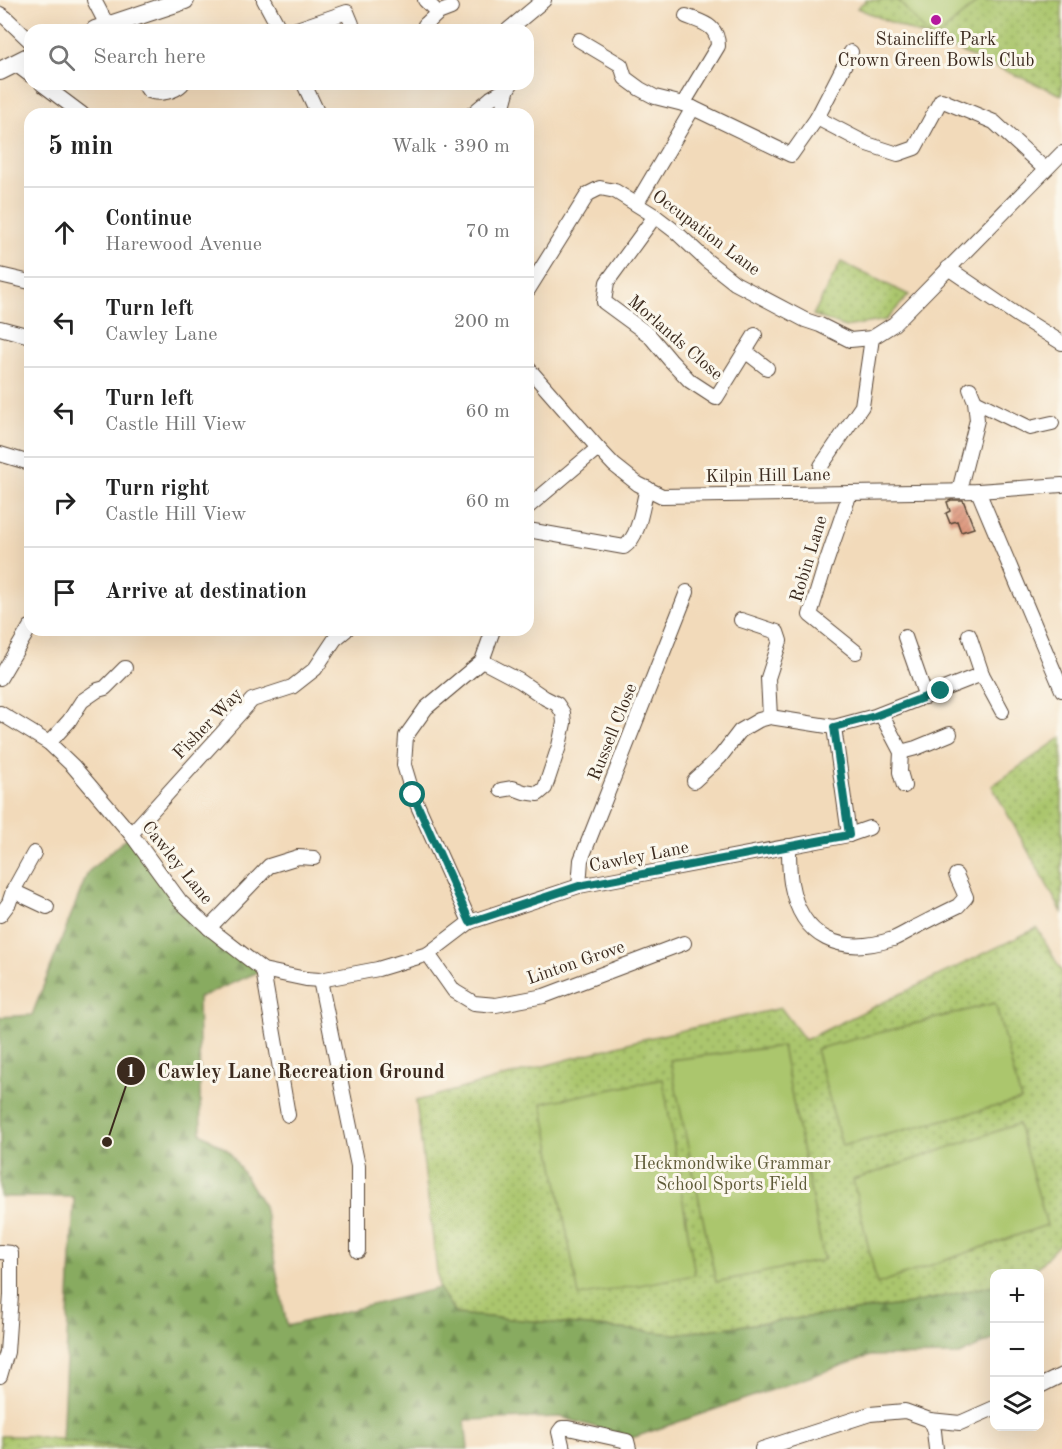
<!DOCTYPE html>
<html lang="en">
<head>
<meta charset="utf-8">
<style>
	:root { --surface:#fff; --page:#f2f2f2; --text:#222; --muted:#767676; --line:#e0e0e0 }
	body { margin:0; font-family:"Old Standard TT",serif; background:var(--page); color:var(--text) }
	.controls { position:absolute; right:18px; bottom:18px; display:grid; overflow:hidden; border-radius:12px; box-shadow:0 6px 24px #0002 }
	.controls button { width:54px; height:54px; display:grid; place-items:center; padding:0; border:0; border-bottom:2px solid var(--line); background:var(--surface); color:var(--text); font:30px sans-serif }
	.stop { position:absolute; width:18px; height:18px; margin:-14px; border:4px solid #0f766e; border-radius:50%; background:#fff }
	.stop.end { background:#0f766e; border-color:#fff; box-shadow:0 2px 6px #0008 }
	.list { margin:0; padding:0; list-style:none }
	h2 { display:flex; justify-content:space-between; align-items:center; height:78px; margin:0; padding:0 24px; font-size:26px }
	h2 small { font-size:20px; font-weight:400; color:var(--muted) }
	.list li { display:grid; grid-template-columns:39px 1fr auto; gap:18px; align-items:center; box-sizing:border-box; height:90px; padding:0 24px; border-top:2px solid var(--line) }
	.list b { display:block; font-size:22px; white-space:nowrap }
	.list p { margin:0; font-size:20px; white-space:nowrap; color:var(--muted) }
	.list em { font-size:20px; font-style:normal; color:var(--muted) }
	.icon { flex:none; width:33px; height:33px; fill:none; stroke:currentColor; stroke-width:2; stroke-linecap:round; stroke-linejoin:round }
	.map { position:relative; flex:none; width:1062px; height:1449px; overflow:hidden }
	.search { position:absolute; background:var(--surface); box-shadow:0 6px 24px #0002; left:24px; top:24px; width:510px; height:66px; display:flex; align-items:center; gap:15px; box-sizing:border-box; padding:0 21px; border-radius:18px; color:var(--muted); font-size:22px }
	.panel { position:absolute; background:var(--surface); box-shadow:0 6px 24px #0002; left:24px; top:108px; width:510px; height:528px; border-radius:18px }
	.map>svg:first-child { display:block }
	.green { fill:url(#green-dots); stroke:#737846; stroke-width:1.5 }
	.forest { fill:url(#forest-firs); stroke:#626a3f; stroke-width:1.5 }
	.pitch { fill:#abc66d; stroke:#737846; stroke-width:1.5 }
	.building { fill:url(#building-hatch) }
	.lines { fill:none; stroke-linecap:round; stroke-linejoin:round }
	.minor-casing { stroke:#564435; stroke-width:16 }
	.major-casing { stroke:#564435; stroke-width:20 }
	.minor { stroke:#fff; stroke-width:14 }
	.major { stroke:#fff; stroke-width:18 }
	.route { stroke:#0f766e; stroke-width:8 }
	.poi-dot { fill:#b5179e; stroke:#fbf7ec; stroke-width:2 }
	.labels { text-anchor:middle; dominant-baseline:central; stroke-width:6; stroke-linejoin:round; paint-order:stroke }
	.poi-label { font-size:18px; fill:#3b2a1e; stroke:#fbf7ec }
	.street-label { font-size:18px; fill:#3b2a1e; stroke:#fbf7ec }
	.park-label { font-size:18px; fill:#5d5936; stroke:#fbf7ec }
	.leader { fill:none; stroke:#3b2a1e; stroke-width:2 }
	.callout-dot { fill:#3b2a1e; stroke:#fbf7ec; stroke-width:2 }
	.mark-label { font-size:18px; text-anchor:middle; font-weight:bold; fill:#fff }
	.callout-label { font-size:20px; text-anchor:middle; font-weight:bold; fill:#3b2a1e; stroke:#fbf7ec; stroke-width:6; stroke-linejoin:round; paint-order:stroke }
</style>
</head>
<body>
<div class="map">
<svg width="1062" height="1449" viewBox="0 0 1062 1449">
	<defs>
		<pattern id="green-dots" width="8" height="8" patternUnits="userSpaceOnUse" patternTransform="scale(1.5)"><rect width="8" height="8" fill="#abc66d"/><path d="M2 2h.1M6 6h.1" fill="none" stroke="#8ca159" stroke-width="1.8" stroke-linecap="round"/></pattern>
		<pattern id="forest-firs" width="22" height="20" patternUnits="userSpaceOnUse" patternTransform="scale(1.5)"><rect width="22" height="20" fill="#88ab60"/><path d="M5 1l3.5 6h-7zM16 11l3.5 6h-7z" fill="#708b4f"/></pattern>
		<pattern id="building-hatch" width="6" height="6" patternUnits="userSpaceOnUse" patternTransform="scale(1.5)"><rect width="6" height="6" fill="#dd9277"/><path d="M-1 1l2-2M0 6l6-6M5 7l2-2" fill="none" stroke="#b47761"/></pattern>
	</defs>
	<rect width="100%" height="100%" fill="#fbf7ec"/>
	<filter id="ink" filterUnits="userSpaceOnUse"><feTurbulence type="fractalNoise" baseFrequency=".0167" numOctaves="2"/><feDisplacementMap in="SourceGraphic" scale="12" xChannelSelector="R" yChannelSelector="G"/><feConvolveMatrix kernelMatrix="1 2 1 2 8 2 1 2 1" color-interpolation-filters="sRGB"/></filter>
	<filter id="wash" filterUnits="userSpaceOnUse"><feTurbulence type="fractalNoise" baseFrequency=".008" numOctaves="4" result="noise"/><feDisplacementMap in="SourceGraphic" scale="24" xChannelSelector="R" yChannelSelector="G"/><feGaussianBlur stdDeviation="1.35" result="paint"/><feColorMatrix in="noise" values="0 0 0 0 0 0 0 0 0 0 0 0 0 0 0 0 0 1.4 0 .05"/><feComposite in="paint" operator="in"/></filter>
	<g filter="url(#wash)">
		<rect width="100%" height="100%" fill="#f2daba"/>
		<g class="green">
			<polygon points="866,0 1062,0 1062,95 857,8"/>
			<polygon points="841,262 909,295 886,320 845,327 813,315"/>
			<polygon points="1062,737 1062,912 992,786"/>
			<polygon points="1037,928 1062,972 1062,1241 1032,1273 994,1274 994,1285 910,1304 676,1334 456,1314 439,1288 416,1101 639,1040 781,1008 805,1040"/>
			<polygon points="0,1436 32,1436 142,1449 0,1449"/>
		</g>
		<polygon class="forest" points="131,834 180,901 263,970 198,998 201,1133 229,1151 264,1206 287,1326 439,1288 456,1314 676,1334 910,1304 994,1285 994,1339 959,1355 870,1356 632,1438 561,1417 465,1420 468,1449 142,1449 62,1441 74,1197 0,1197 0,1017 32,1015 88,872"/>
		<g class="pitch">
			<polygon points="898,0 979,0 933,41"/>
			<polygon points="995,1003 1021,1100 842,1146 816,1049"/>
			<polygon points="782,1046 824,1260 716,1282 670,1060"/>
			<polygon points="663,1079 695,1275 579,1296 542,1103"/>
			<polygon points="1018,1124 1047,1225 877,1284 853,1180"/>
		</g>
		<g id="blocks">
			<polygon class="building" points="951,500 963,500 974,528 961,532 957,521 950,523 946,513 950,511 947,502"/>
		</g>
	</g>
	<g filter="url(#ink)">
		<use href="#blocks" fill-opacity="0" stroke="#564435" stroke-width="1.5"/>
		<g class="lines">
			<g class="minor-casing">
				<g id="minor">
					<polyline points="94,0 107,25"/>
					<polyline points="264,0 280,30"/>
					<polyline points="425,0 438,13"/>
					<polyline points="0,14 6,18 30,41"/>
					<polyline points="425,25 438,13 451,8"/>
					<polyline points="294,30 347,12 352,24"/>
					<polyline points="508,30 544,0"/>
					<polyline points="579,40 621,65 625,78 640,89 655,97 683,104 693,108"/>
					<polyline points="851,52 817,118 867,144 898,154 915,148 941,100 994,122 1045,169"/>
					<polyline points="14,63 30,75"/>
					<polyline points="42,84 82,114"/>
					<path d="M144,84L149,91C160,95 174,92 182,84"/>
					<polyline points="304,84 318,114"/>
					<path d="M683,104L718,46C718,25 703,23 686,16"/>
					<polyline points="472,114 491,98 508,88 511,84"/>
					<polyline points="501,114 508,88"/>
					<polyline points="637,203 693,108 791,155 817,118"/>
					<polyline points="655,216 607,282 604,302 649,335 670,360 690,381 716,398 755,335"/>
					<polyline points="948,268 1017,315 1062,343"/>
					<polyline points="0,275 30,282"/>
					<polyline points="528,290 588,194 600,188 615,191 655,216 676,232 706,260 735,283 805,320 820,325 850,340 872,338 894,324 1062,153"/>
					<polyline points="0,328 30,336"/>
					<polyline points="745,351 767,368"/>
					<polyline points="528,368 598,448 614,465 638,484 662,496 978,491 1062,485"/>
					<polyline points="975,401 1030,428 1052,423"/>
					<polyline points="0,454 30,463"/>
					<polyline points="821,466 862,406 872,338"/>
					<polyline points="959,491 977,420 975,401 970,389"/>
					<polyline points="978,491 1062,690"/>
					<polyline points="850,493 825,566 810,615 856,652"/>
					<polyline points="528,507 598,448"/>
					<path d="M528,530L624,547C640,536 642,506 647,488"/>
					<polyline points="741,620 777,632 780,641 768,678 770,717"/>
					<polyline points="969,635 982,674"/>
					<polyline points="905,637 926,697"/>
					<polyline points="482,661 520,681 545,698 557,704 563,713 564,723 559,746 545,788 538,794 524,792 513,788 501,790"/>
					<polyline points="0,678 30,627"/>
					<polyline points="0,713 49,743 73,766 131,834 180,901 209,928 263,970 306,979 320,980 378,969 428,954 470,922 579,886 849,835 869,828"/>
					<polyline points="881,714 901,752 916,748 950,734"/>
					<polyline points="49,743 69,721 82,701 98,690 105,688 125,668"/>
					<polyline points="901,752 900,772 904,786"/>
					<polyline points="694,781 720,757 740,731 759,720 770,717 834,727"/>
					<polyline points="131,834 252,700 292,687 315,669 335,639 346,630"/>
					<polyline points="849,835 834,727 875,716 982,674 1002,711"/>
					<path d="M789,846C789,858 789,871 791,883C801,939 841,956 893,939C900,936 907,932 914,928C928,921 943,913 958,906L966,897L956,875"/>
					<polyline points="579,886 581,860 687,592"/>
					<polyline points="13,891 47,907"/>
					<polyline points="0,915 9,903 13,891 34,853"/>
					<polyline points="470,922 413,795 404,765 406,736 426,708 482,661 493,630"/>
					<polyline points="209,928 269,866 298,857 314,858"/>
					<polyline points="428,954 454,991 474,1003 496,1005 544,996 684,943"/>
					<polyline points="263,970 288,1115"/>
					<polyline points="320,980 358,1166 358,1251"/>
					<polyline points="0,1252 11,1253 11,1295 7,1352 0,1376"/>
					<polyline points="1040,1386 1062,1375"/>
					<polyline points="930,1420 934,1431 936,1449"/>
					<polyline points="563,1449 559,1432 562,1428 568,1428 627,1441 629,1449"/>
					<polyline points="762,1449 870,1414 905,1411 930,1420 960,1423 994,1408"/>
				</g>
			</g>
			<g class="major-casing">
				<g id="major">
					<polyline points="95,30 185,0"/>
					<polyline points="0,71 30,56"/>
				</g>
			</g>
			<use href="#minor" class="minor"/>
			<use href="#major" class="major"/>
		</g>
	</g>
	<g class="lines" filter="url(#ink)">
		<polyline class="route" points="413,795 470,922 579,886 849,835 834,727 875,716 941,691"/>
	</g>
	<circle class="poi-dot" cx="936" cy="20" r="6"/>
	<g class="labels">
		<g class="poi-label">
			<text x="936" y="40">Staincliffe Park<tspan x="936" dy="21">Crown Green Bowls Club</tspan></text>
		</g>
		<g class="street-label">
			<text transform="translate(706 233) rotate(37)">Occupation Lane</text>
			<text transform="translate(675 338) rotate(41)">Morlands Close</text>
			<text transform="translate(768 476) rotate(-1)">Kilpin Hill Lane</text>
			<text transform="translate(809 559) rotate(-73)">Robin Lane</text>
			<text transform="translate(208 724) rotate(-46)">Fisher Way</text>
			<text transform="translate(613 732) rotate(-68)">Russell Close</text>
			<text transform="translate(639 857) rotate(-11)">Cawley Lane</text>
			<text transform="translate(177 863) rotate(51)">Cawley Lane</text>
			<text transform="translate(576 963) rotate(-19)">Linton Grove</text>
		</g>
		<g class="park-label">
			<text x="732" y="1164">Heckmondwike Grammar<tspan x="732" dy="21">School Sports Field</tspan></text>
		</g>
	</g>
	<path class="leader" d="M107 1142L131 1071"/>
	<g class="callout-dot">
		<circle cx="107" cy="1142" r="6"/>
		<circle cx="131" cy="1071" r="15"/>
	</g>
	<g class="mark-label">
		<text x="131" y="1077">1</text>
	</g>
	<g class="callout-label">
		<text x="301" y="1078">Cawley Lane Recreation Ground</text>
	</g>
</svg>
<div class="controls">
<button>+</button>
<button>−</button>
<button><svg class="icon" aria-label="layers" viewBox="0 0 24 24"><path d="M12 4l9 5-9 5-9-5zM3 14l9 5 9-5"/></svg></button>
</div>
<div class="stop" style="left:413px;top:795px"></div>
<div class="stop end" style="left:941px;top:691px"></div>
<div class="search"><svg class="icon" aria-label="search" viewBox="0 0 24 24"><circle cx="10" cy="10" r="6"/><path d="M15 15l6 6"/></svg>Search here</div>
<section class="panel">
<h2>5 min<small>Walk · 390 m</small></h2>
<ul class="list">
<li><svg class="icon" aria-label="ahead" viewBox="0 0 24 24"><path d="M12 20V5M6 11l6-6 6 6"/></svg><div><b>Continue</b><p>Harewood Avenue</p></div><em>70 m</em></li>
<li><svg class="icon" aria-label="left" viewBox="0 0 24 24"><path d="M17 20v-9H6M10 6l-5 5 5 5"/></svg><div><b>Turn left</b><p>Cawley Lane</p></div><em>200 m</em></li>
<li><svg class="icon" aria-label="left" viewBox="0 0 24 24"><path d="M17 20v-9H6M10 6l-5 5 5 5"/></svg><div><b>Turn left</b><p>Castle Hill View</p></div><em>60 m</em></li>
<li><svg class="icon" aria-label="right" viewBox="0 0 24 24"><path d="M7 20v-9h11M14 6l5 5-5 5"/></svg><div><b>Turn right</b><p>Castle Hill View</p></div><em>60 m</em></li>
<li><svg class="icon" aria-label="arrive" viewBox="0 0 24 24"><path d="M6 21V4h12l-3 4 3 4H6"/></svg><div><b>Arrive at destination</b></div></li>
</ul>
</section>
</div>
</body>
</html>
